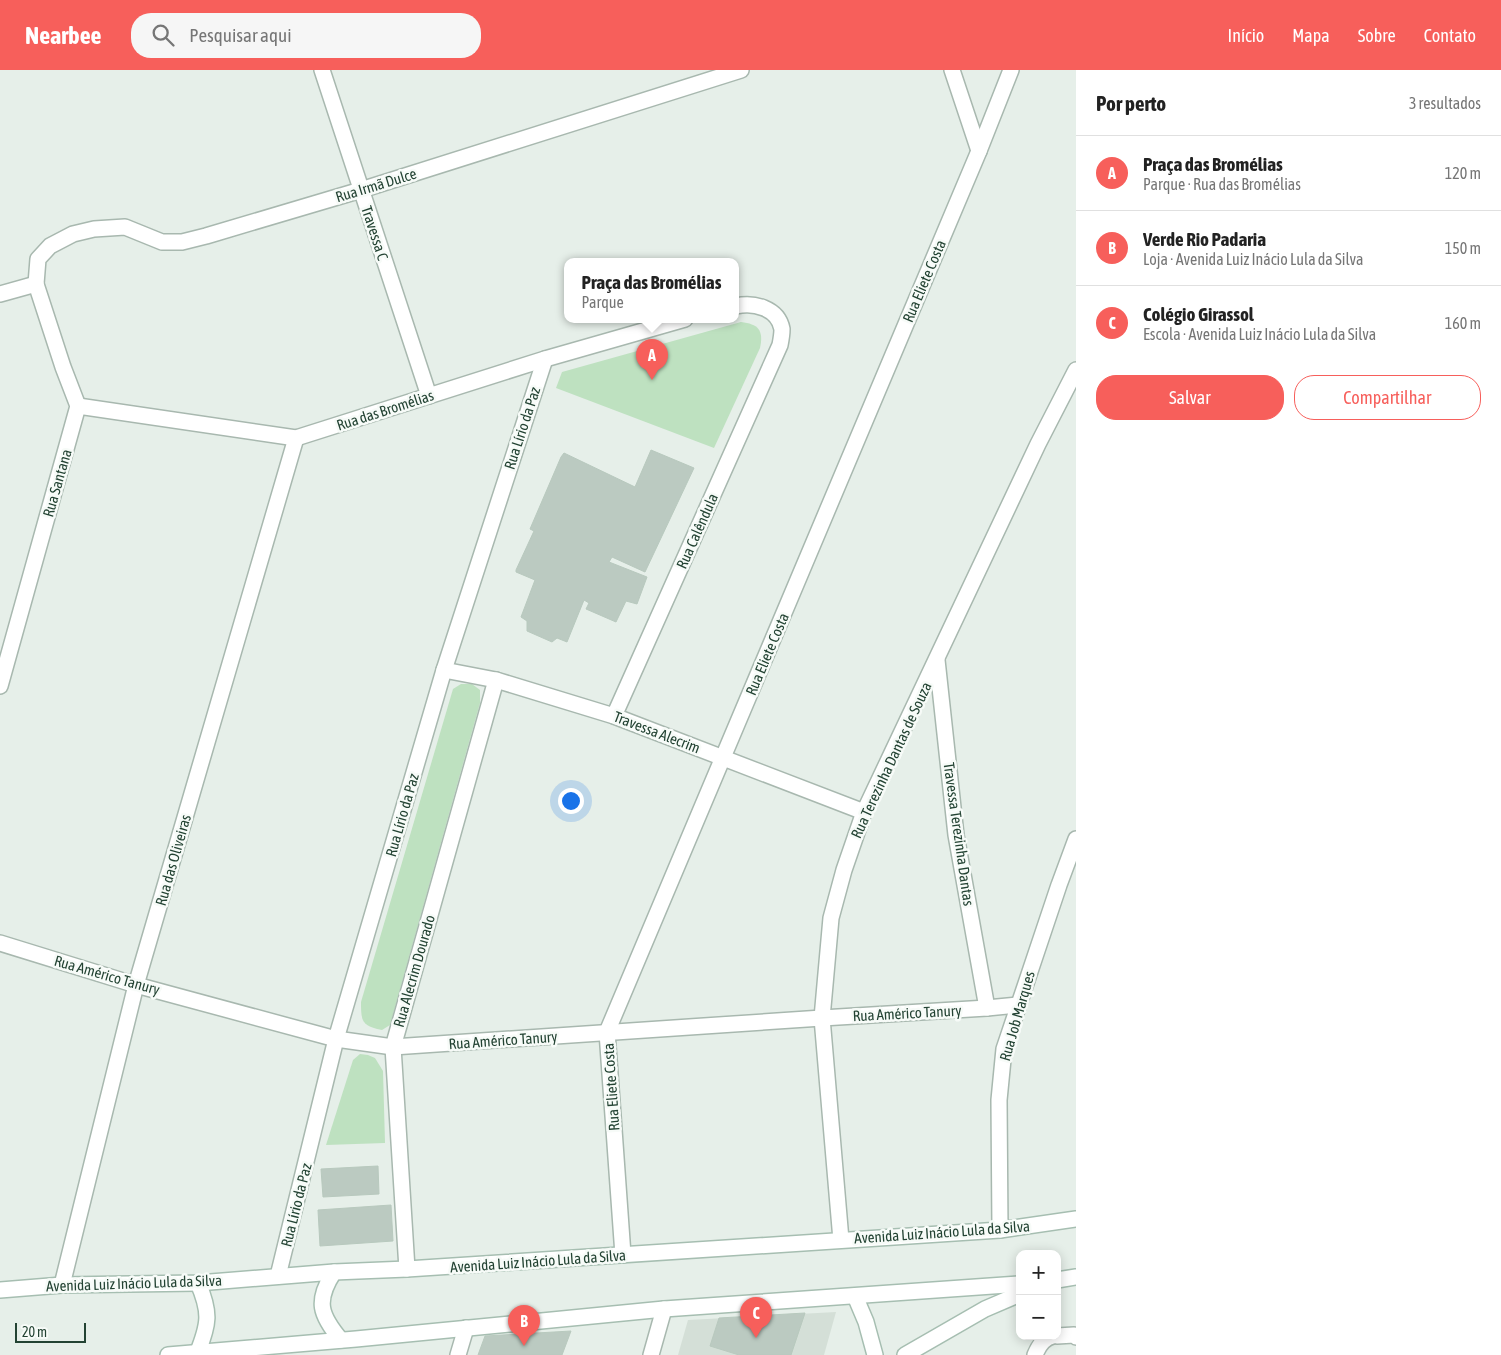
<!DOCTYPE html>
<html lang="pt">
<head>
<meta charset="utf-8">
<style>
	:root { --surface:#fff; --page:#f6f6f6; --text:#222; --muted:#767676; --line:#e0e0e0; --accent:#f75f5b }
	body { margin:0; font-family:"Asap Condensed",sans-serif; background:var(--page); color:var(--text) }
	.controls { position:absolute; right:15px; bottom:15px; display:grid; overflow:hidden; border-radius:10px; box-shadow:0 2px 12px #0003 }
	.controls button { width:45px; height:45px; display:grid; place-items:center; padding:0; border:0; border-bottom:1px solid var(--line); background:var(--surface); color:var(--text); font:25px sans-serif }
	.scale { position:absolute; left:15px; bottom:12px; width:71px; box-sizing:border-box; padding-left:5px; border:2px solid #234333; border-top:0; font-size:14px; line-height:18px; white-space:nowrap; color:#234333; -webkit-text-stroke:4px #f7fbf8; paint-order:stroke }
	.you { position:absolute; left:570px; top:730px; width:18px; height:18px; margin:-12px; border:4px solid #fff; border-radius:50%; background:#1a73e8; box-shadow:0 0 0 8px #1a73e833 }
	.badge { display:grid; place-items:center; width:32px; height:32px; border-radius:50%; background:var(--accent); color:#fff; font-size:16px; font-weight:700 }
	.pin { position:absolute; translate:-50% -41px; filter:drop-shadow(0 1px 2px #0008) }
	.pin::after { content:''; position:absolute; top:26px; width:18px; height:15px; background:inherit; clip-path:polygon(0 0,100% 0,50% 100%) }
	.popup { position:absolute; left:564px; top:188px; width:175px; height:65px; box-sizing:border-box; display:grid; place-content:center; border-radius:10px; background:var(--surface); filter:drop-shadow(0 1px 4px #0005); font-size:16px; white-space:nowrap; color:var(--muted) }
	.popup b { font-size:19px; color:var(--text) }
	.popup::after { content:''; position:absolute; left:50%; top:100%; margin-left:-10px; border:10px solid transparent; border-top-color:var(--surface) }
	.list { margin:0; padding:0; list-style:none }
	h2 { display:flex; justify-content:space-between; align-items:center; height:65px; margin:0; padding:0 20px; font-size:21px }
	h2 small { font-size:16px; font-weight:400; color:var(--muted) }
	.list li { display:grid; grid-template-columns:32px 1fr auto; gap:15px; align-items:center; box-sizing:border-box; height:75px; padding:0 20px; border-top:1px solid var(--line) }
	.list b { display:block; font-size:19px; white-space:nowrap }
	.list p { margin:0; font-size:16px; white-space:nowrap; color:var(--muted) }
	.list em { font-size:16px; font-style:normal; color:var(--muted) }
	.actions { display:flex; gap:10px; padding:15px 20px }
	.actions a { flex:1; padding:11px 0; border:1px solid var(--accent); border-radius:20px; text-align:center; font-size:18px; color:var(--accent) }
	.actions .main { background:var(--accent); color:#fff }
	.icon { flex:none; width:28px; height:28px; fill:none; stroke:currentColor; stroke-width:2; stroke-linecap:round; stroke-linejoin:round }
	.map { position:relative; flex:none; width:1076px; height:1285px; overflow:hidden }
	header { display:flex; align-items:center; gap:30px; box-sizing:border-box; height:70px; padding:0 25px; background:var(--accent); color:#fff }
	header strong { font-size:24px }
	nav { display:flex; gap:28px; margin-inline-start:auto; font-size:18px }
	.search { width:350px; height:45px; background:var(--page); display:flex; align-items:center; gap:12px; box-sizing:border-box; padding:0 18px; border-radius:20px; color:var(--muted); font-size:19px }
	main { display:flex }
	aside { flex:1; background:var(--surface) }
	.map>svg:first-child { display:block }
	.built { fill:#d4dfd7 }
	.green { fill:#bee1c0 }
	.building { fill:#bbcac1; stroke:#b8c9be }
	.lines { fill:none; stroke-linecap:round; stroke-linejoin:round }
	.street-casing { stroke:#a8b8af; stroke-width:18 }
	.secondary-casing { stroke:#a6beb1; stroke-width:18 }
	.street { stroke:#fff; stroke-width:15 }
	.secondary { stroke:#fff; stroke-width:15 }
	.labels { text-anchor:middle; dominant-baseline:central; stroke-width:5; stroke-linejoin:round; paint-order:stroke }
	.street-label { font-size:15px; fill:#234333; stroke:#f7fbf8 }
</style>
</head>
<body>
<header>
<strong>Nearbee</strong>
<div class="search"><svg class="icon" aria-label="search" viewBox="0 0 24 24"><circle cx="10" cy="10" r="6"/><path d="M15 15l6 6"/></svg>Pesquisar aqui</div>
<nav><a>Início</a><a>Mapa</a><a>Sobre</a><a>Contato</a></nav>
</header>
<main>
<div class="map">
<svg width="1076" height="1285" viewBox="0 0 1076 1285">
	<rect width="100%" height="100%" fill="#e6efe9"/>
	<polygon class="built" points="836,1242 824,1285 678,1285 688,1250"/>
	<g class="green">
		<path d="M741,252C758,254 764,260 760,278L714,378L556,318L562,302Z"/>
		<path d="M461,614H472L480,620V633L390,955L382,960C362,956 361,952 361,932L453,619Z"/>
		<polygon points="360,984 368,985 375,988 383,1001 385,1073 326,1075 353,990"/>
	</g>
	<g class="building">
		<polygon points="651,380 694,398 645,502 612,487 609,492 647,507 637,534 626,531 616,552 586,539 589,533 584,530 567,572 557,568 552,572 527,561 527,551 521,547 535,510 516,502 516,500 534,461 530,459 561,387 564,383 635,417"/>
		<polygon points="378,1096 379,1124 323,1127 321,1099"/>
		<polygon points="391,1135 393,1171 320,1176 318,1140"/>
		<polygon points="805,1243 791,1285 739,1285 710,1276 719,1248"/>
		<polygon points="571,1261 562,1285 478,1285 485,1266"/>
	</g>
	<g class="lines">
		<g class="street-casing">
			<g id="street">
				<polyline points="322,0 429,326"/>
				<polyline points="952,0 979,81"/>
				<polyline points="0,224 36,214"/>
				<polyline points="78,336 296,368 545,289 685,249"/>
				<polyline points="937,590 956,765 987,938"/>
				<polyline points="444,600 496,610 614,646 864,742"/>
				<polyline points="0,616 78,336 63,297 36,214 38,189 50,176 73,164 94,159 125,157 162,172 182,172 206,166 361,120 741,0"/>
				<path d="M614,646L780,275C781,270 782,264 782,259C778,238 754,232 736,236"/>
				<polyline points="0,873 136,915 336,969 393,977 822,948 987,938 1018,935"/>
				<polyline points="1000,1160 999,1030 1004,979 1059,815 1076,769"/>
				<polyline points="841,1170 822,948 831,848 844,800 864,742 1038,374 1076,300"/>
				<polyline points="623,1185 607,962 979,81 1011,0"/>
				<polyline points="407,1199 393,977 496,610"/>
				<polyline points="278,1206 336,969 444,600 545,289"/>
				<polyline points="62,1215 136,915 296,368"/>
				<polyline points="1057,1266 1074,1265 1076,1267"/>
				<polyline points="458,1285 466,1258"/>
				<polyline points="651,1285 664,1239"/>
				<path d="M1035,1285C1038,1277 1044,1268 1053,1266"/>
			</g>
		</g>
		<g class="secondary-casing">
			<g id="secondary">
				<path d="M334,1202C315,1231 320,1245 341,1270"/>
				<polyline points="1057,1210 1076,1207"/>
				<polyline points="0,1220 62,1215 198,1213 334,1202 407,1199 1000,1160 1076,1149"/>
				<polyline points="855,1226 866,1252 875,1285"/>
				<path d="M197,1284C209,1254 211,1243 198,1213"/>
				<polyline points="168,1285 356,1269 664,1239 1020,1214"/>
				<polyline points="905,1285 985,1239 1020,1224"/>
			</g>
		</g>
		<use href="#street" class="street"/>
		<use href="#secondary" class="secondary"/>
	</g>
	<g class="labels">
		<g class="street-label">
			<text transform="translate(376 115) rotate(-17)">Rua Irmã Dulce</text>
			<text transform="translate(375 163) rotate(72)">Travessa C</text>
			<text transform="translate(924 211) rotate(-67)">Rua Eliete Costa</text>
			<text transform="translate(385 340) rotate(-18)">Rua das Bromélias</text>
			<text transform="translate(522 358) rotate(-72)">Rua Lírio da Paz</text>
			<text transform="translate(57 413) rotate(-74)">Rua Santana</text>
			<text transform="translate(697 461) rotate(-66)">Rua Calêndula</text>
			<text transform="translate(767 584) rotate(-67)">Rua Eliete Costa</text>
			<text transform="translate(657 662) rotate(21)">Travessa Alecrim</text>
			<text transform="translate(891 690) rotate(-65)">Rua Terezinha Dantas de Souza</text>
			<text transform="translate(402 745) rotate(-74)">Rua Lírio da Paz</text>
			<text transform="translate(959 764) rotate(82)">Travessa Terezinha Dantas</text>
			<text transform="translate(173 790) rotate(-74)">Rua das Oliveiras</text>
			<text transform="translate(414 901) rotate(-74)">Rua Alecrim Dourado</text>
			<text transform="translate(107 905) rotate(16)">Rua Américo Tanury</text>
			<text transform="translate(907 943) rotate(-3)">Rua Américo Tanury</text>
			<text transform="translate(1017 946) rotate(-74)">Rua Job Marques</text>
			<text transform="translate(503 970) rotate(-4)">Rua Américo Tanury</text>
			<text transform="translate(611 1017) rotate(-94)">Rua Eliete Costa</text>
			<text transform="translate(296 1135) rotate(-76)">Rua Lírio da Paz</text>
			<text transform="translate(942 1162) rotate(-4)">Avenida Luiz Inácio Lula da Silva</text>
			<text transform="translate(538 1191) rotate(-4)">Avenida Luiz Inácio Lula da Silva</text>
			<text transform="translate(134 1213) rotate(-2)">Avenida Luiz Inácio Lula da Silva</text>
		</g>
	</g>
</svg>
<div class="controls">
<button>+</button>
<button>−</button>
</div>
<div class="scale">20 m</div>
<div class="you"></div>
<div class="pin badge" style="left:652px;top:310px">A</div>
<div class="popup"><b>Praça das Bromélias</b>Parque</div>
<div class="pin badge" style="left:524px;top:1276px">B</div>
<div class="pin badge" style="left:756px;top:1268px">C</div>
</div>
<aside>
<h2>Por perto<small>3 resultados</small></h2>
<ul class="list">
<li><span class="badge">A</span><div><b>Praça das Bromélias</b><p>Parque · Rua das Bromélias</p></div><em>120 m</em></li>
<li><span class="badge">B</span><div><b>Verde Rio Padaria</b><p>Loja · Avenida Luiz Inácio Lula da Silva</p></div><em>150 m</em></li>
<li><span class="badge">C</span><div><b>Colégio Girassol</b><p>Escola · Avenida Luiz Inácio Lula da Silva</p></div><em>160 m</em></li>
</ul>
<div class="actions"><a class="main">Salvar</a><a>Compartilhar</a></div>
</aside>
</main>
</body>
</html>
